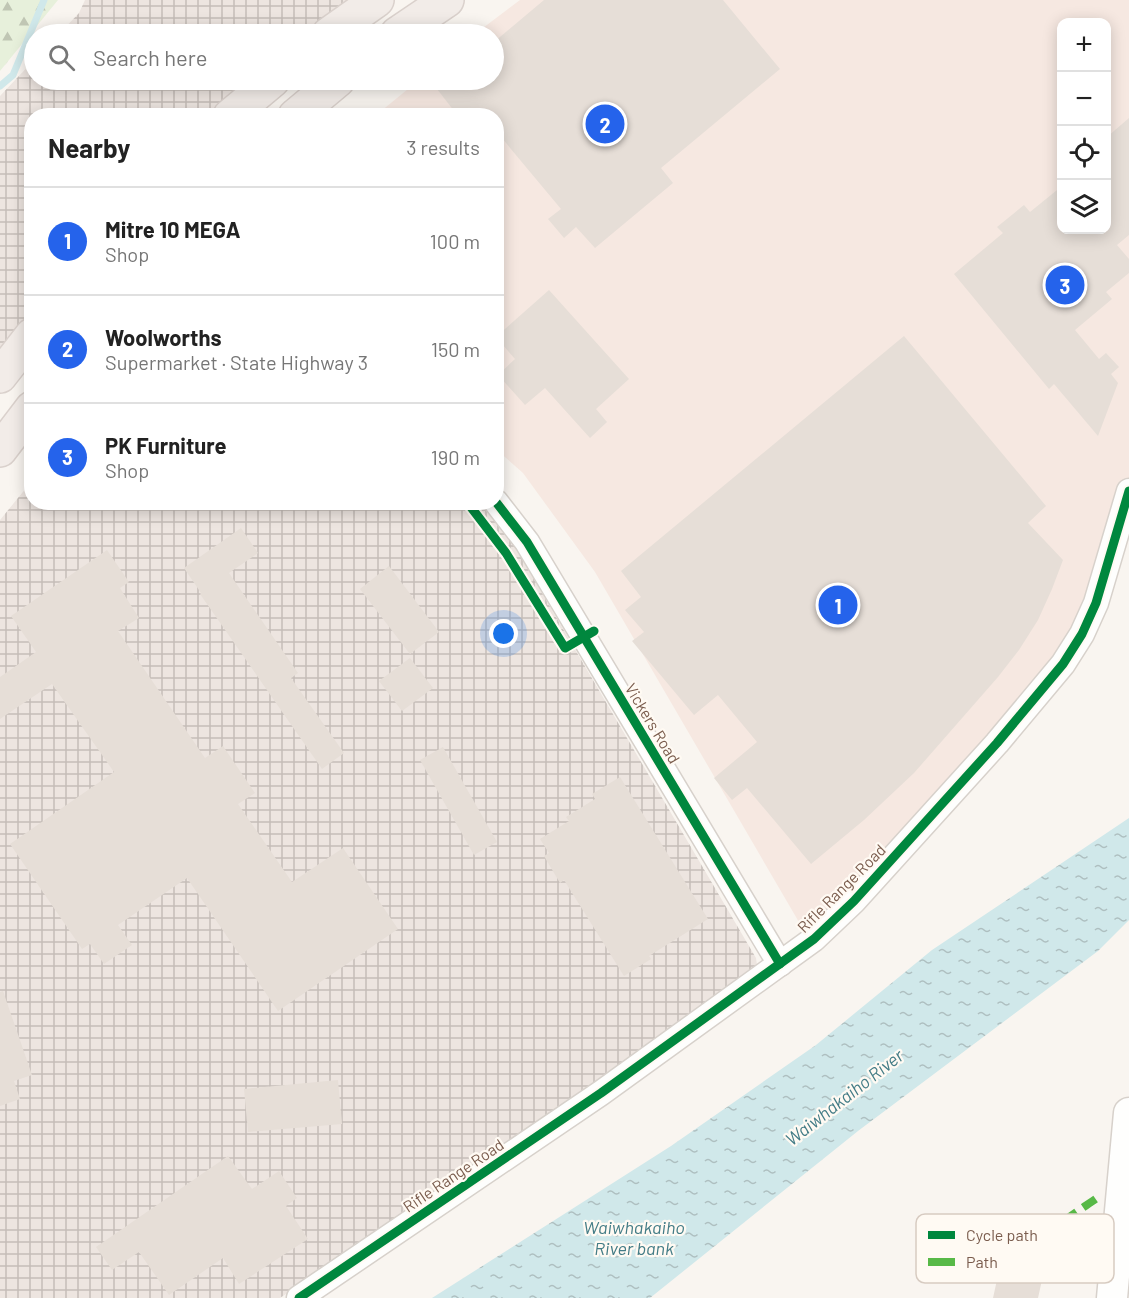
<!DOCTYPE html>
<html lang="en">
<head>
<meta charset="utf-8">
<style>
	:root { --surface:#fff; --page:#f6f6f6; --text:#222; --muted:#767676; --line:#e0e0e0; --accent:#2563eb }
	body { margin:0; font-family:Barlow,sans-serif; background:var(--page); color:var(--text) }
	.controls { position:absolute; right:18px; top:18px; display:grid; overflow:hidden; border-radius:12px; box-shadow:0 3px 15px #0003 }
	.controls button { width:54px; height:54px; display:grid; place-items:center; padding:0; border:0; border-bottom:2px solid var(--line); background:var(--surface); color:var(--text); font:30px sans-serif }
	.you { position:absolute; left:504px; top:634px; width:21px; height:21px; margin:-15px; border:4px solid #fff; border-radius:50%; background:#1a73e8; box-shadow:0 0 0 9px #1a73e833 }
	.badge { display:grid; place-items:center; width:39px; height:39px; border-radius:50%; background:var(--accent); color:#fff; font-size:20px; font-weight:700 }
	.pin { position:absolute; translate:-50% -50%; border:3px solid #fff; box-shadow:0 2px 6px #0006 }
	.list { margin:0; padding:0; list-style:none }
	h2 { display:flex; justify-content:space-between; align-items:center; height:78px; margin:0; padding:0 24px; font-size:26px }
	h2 small { font-size:20px; font-weight:400; color:var(--muted) }
	.list li { display:grid; grid-template-columns:39px 1fr auto; gap:18px; align-items:center; box-sizing:border-box; height:108px; padding:0 24px; border-top:2px solid var(--line) }
	.list b { display:block; font-size:22px; white-space:nowrap }
	.list p { margin:0; font-size:20px; white-space:nowrap; color:var(--muted) }
	.list em { font-size:20px; font-style:normal; color:var(--muted) }
	.icon { flex:none; width:33px; height:33px; fill:none; stroke:currentColor; stroke-width:2; stroke-linecap:round; stroke-linejoin:round }
	.map { position:relative; flex:none; width:1129px; height:1298px; overflow:hidden }
	.search { position:absolute; background:var(--surface); box-shadow:0 3px 15px #0003; left:24px; top:24px; width:480px; height:66px; display:flex; align-items:center; gap:15px; box-sizing:border-box; padding:0 21px; border-radius:33px; color:var(--muted); font-size:22px }
	.panel { position:absolute; background:var(--surface); box-shadow:0 3px 15px #0003; left:24px; top:108px; width:480px; height:402px; border-radius:24px }
	.map>svg:first-child { display:block }
	.commercial { fill:#f6e8e1; fill-rule:evenodd }
	.industrial { fill:url(#industrial-grid) }
	.forest { fill:url(#forest-firs) }
	.water { fill:url(#water-ripples) }
	.lines { fill:none; stroke-linecap:round; stroke-linejoin:round }
	.stream { stroke:#d0e8ea; stroke-width:7 }
	.building { fill:#e6ded7 }
	.minor-casing { stroke:#d7d1cb; stroke-width:27 }
	.tertiary-casing { stroke:#d7d1cb; stroke-width:33 }
	.trunk-casing { stroke:#dad1cc; stroke-width:36 }
	.minor { stroke:#fefefd; stroke-width:24 }
	.tertiary { stroke:#fefefd; stroke-width:30 }
	.trunk { stroke:#f2ece8; stroke-width:33 }
	.quiet { stroke:#58b947; stroke-width:8; stroke-dasharray:15 8; stroke-linecap:butt }
	.cycleway-casing { stroke:#fffaf3; stroke-width:13 }
	.cycleway { stroke:#00873e; stroke-width:9 }
	.labels { text-anchor:middle; dominant-baseline:central; stroke-width:4.5; stroke-linejoin:round; paint-order:stroke }
	.street-label { font-size:16px; fill:#7a5c4d; stroke:#fffaf3 }
	.water-label { font-size:18px; font-style:italic; fill:#437c86; stroke:#fffaf3 }
	.key { fill:#fffaf3; stroke:#d7cbc1; stroke-width:1.5 }
	.key-label { font-size:16px; fill:#7a5c4d }
</style>
</head>
<body>
<div class="map">
<svg width="1129" height="1298" viewBox="0 0 1129 1298">
	<defs>
		<pattern id="industrial-grid" width="8" height="8" patternUnits="userSpaceOnUse" patternTransform="scale(1.5)"><rect width="8" height="8" fill="#ede5e0"/><path d="M0 4h8M4 0v8" fill="none" stroke="#c5bdb8"/></pattern>
		<pattern id="forest-firs" width="22" height="20" patternUnits="userSpaceOnUse" patternTransform="scale(1.5)"><rect width="22" height="20" fill="#e7f0db"/><path d="M5 1l3.5 6h-7zM16 11l3.5 6h-7z" fill="#c0c6b4"/></pattern>
		<pattern id="water-ripples" width="26" height="14" patternUnits="userSpaceOnUse" patternTransform="scale(1.5)"><rect width="26" height="14" fill="#d0e8ea"/><path d="M2 4q2-2 4 0t4 0M15 11q2-2 4 0t4 0" fill="none" stroke="#aebfc0"/></pattern>
	</defs>
	<rect width="100%" height="100%" fill="#f9f5f0"/>
	<path class="commercial" d="M520,0H1129V491L1065,653L898,854L803,929L595,572L523,473L497,450L496,116H375L419,80H494V34H475ZM1062,22H1106V230H1062Z"/>
	<g class="industrial">
		<polygon points="85,0 355,0 314,34 59,34 79,13"/>
		<polygon points="34,60 34,80 261,80 222,115 32,116 31,325 0,362 0,96"/>
		<polygon points="31,482 32,502 480,503 515,547 756,958 759,980 280,1298 0,1298 0,520"/>
	</g>
	<polygon class="forest" points="0,0 58,0 0,71"/>
	<polygon class="water" points="1129,818 1129,920 1098,951 858,1131 650,1298 432,1298 671,1146 816,1045 932,950"/>
	<g class="lines">
		<polyline class="stream" points="0,86 13,75 44,0"/>
	</g>
	<g class="building">
		<polygon points="544,0 723,0 780,69 661,168 673,183 595,248 576,227 564,238 548,219 561,209 496,131 496,116 458,116 437,89 448,80 494,80 494,42"/>
		<polygon points="1129,118 1129,235 1117,245 1129,259 1129,273 1106,292 1112,299 1075,330 1099,359 1106,353 1119,367 1111,374 1118,383 1098,436 1054,384 1049,389 954,274 1003,233 997,227 1024,205 1030,212 1062,186 1062,230 1107,230 1107,137"/>
		<polygon points="549,290 629,379 596,409 607,422 590,438 545,388 525,405 498,375 515,359 496,337"/>
		<polygon points="904,336 1046,506 1028,523 1063,560 1052,589 1038,620 1019,650 998,677 914,773 864,820 811,864 747,788 732,800 714,778 757,742 718,695 694,715 632,641 644,632 625,610 641,597 621,571"/>
		<polygon points="241,528 258,553 229,573 298,673 291,678 344,753 322,769 200,594 201,593 184,568"/>
		<polygon points="107,550 129,582 120,588 139,618 118,631 205,758 223,746 255,793 238,804 292,882 343,848 398,929 278,1011 187,878 118,925 132,945 104,964 90,944 82,949 10,844 114,772 52,684 0,719 0,677 36,652 11,616"/>
		<polygon points="389,566 439,632 410,654 360,589"/>
		<polygon points="410,658 433,688 402,711 379,681"/>
		<polygon points="443,747 497,842 474,855 420,760"/>
		<polygon points="620,777 708,919 649,956 651,959 624,976 564,880 560,883 544,856 549,853 540,839 569,821 566,817 595,799 592,794"/>
		<polygon points="3,991 32,1075 14,1081 20,1099 0,1106 0,992"/>
		<polygon points="338,1080 342,1124 248,1132 244,1089"/>
		<polygon points="228,1156 252,1189 279,1171 297,1198 286,1206 308,1239 239,1284 223,1258 169,1295 139,1252 112,1270 96,1247"/>
		<polygon points="1004,1220 1024,1225 1018,1250 1037,1255 1037,1260 1046,1262 1038,1298 993,1298 1004,1248 997,1246"/>
	</g>
	<g class="lines">
		<g class="minor-casing">
			<g id="minor">
				<polyline points="496,502 527,542 780,964"/>
				<polyline points="299,1298 601,1093 814,939 854,901 997,743 1063,664 1082,634 1096,603 1129,491"/>
			</g>
		</g>
		<g class="tertiary-casing">
			<polyline id="tertiary" points="1112,1298 1129,1113"/>
		</g>
		<g class="trunk-casing">
			<g id="trunk">
				<polyline points="329,34 377,0"/>
				<polyline points="397,34 447,0"/>
				<polyline points="230,116 273,80"/>
				<polyline points="295,116 338,80"/>
				<polyline points="0,376 32,335"/>
				<polyline points="0,450 32,408"/>
			</g>
		</g>
		<use href="#minor" class="minor"/>
		<use href="#tertiary" class="tertiary"/>
		<use href="#trunk" class="trunk"/>
		<path class="quiet" d="M1033,1254C1048,1228 1076,1213 1100,1196"/>
		<g class="cycleway-casing">
			<g id="cycleway">
				<polyline points="467,502 506,553 565,648 594,631"/>
				<polyline points="496,502 527,542 780,964"/>
				<polyline points="299,1298 601,1093 814,939 854,901 997,743 1063,664 1082,634 1096,603 1129,491"/>
			</g>
		</g>
		<use href="#cycleway" class="cycleway"/>
	</g>
	<g class="labels">
		<g class="street-label">
			<text transform="translate(653 723) rotate(59)">Vickers Road</text>
			<text transform="translate(841 888) rotate(-45)">Rifle Range Road</text>
			<text transform="translate(453 1175) rotate(-34)">Rifle Range Road</text>
		</g>
		<g class="water-label">
			<text transform="translate(844 1097) rotate(-38)">Waiwhakaiho River</text>
			<text x="634" y="1227">Waiwhakaiho<tspan x="634" dy="21">River bank</tspan></text>
		</g>
	</g>
	<rect x="916" y="1214" width="198" height="69" rx="9" class="key"/>
	<rect x="928" y="1231" width="27" height="8" fill="#00873e"/>
	<rect x="928" y="1258" width="27" height="8" fill="#58b947"/>
	<g class="key-label">
		<text x="966" y="1241">Cycle path</text>
		<text x="966" y="1268">Path</text>
	</g>
</svg>
<div class="controls">
<button>+</button>
<button>−</button>
<button><svg class="icon" aria-label="locate" viewBox="0 0 24 24"><circle cx="12" cy="12" r="6"/><path d="M12 2v4M12 18v4M2 12h4M18 12h4"/></svg></button>
<button><svg class="icon" aria-label="layers" viewBox="0 0 24 24"><path d="M12 4l9 5-9 5-9-5zM3 14l9 5 9-5"/></svg></button>
</div>
<div class="you"></div>
<div class="pin badge" style="left:838px;top:605px">1</div>
<div class="pin badge" style="left:605px;top:124px">2</div>
<div class="pin badge" style="left:1065px;top:285px">3</div>
<div class="search"><svg class="icon" aria-label="search" viewBox="0 0 24 24"><circle cx="10" cy="10" r="6"/><path d="M15 15l6 6"/></svg>Search here</div>
<section class="panel">
<h2>Nearby<small>3 results</small></h2>
<ul class="list">
<li><span class="badge">1</span><div><b>Mitre 10 MEGA</b><p>Shop</p></div><em>100 m</em></li>
<li><span class="badge">2</span><div><b>Woolworths</b><p>Supermarket · State Highway 3</p></div><em>150 m</em></li>
<li><span class="badge">3</span><div><b>PK Furniture</b><p>Shop</p></div><em>190 m</em></li>
</ul>
</section>
</div>
</body>
</html>
